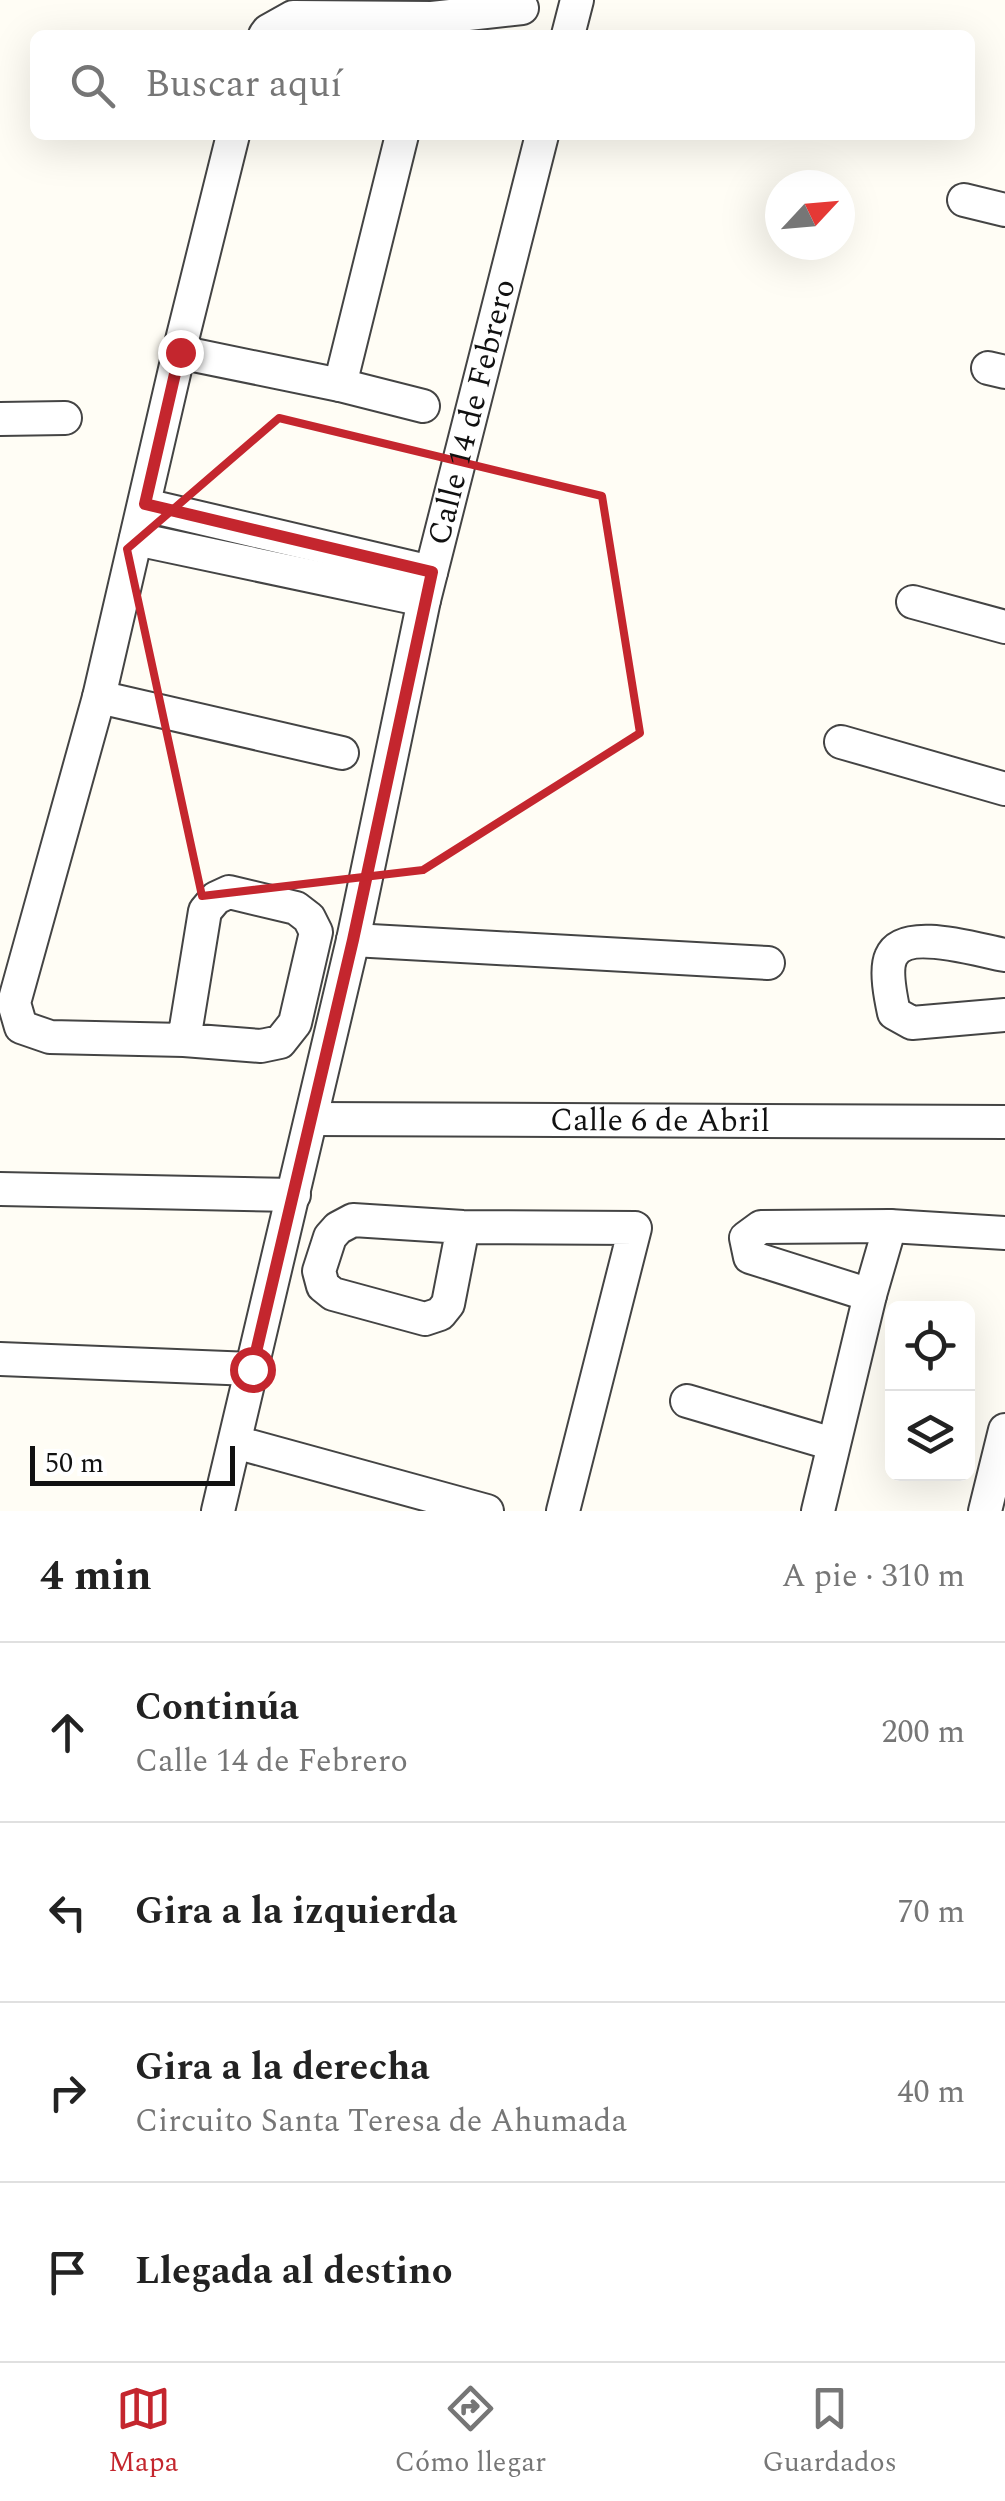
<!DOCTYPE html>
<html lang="es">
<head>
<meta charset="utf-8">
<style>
	:root { --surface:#fff; --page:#f6f6f6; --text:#222; --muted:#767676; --line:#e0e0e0; --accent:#c4262e }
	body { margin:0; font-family:Spectral,serif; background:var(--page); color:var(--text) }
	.controls { position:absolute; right:30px; bottom:30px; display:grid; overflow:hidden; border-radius:15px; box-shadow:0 10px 40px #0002 }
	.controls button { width:90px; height:90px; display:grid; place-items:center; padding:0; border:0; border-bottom:2px solid var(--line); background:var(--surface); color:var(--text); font:50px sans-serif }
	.compass { position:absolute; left:765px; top:170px; width:90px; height:90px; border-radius:50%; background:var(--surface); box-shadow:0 10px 40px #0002; rotate:64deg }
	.scale { position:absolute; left:30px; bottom:25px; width:205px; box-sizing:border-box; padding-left:10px; border:5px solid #111; border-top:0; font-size:28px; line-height:35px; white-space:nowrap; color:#111; -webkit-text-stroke:8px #fff; paint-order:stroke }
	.stop { position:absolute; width:30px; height:30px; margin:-22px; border:8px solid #c4262e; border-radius:50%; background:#fff }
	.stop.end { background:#c4262e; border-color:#fff; box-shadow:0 2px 10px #0008 }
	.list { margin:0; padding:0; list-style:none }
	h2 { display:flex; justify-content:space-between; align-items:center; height:130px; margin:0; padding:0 40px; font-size:42px }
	h2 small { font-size:32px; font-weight:400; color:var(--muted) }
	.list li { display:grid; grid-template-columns:65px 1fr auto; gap:30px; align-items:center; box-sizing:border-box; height:180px; padding:0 40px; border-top:2px solid var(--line) }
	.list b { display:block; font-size:38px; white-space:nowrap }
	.list p { margin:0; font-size:32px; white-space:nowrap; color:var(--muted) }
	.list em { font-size:32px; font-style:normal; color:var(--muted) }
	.icon { flex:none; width:55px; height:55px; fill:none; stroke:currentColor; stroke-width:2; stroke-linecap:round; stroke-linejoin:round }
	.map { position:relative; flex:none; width:1005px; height:1511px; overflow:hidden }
	.search { position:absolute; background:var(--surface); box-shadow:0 10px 40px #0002; left:30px; right:30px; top:30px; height:110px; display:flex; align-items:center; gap:25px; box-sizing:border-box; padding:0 35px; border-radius:15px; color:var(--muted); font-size:38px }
	.sheet { height:850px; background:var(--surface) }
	nav { display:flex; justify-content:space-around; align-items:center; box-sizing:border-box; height:140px; border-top:2px solid var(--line); background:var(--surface); font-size:28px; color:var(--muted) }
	nav a { display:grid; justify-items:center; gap:5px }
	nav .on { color:var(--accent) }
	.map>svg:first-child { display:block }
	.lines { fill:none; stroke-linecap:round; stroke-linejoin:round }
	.street-casing { stroke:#444; stroke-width:36 }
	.street { stroke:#fff; stroke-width:32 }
	.route { stroke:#c4262e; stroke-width:12 }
	.marked { fill:none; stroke:#c4262e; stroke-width:8; stroke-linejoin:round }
	.labels { text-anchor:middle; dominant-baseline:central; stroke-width:10; stroke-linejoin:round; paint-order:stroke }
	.street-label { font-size:32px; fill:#111; stroke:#fff }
</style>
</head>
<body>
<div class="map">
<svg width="1005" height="1511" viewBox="0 0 1005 1511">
	<rect width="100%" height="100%" fill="#fffdf5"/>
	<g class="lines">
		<g class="street-casing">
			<g id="street">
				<polyline points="265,35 268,31 293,17 432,18 522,8"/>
				<polyline points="568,35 577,0"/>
				<polyline points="964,200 1005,210"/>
				<polyline points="179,352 340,385 423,406"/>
				<polyline points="988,368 1005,372"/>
				<polyline points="340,385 402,135"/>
				<polyline points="0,419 65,418"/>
				<polyline points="145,505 431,572"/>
				<polyline points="136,539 424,600"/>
				<polyline points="913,602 1005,627"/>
				<polyline points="99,697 342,753"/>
				<polyline points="841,742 1005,789"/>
				<polyline points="353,940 768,963"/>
				<path d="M1005,955C980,951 904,926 891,957C885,970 891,999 894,1013L912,1023L1005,1015"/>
				<polyline points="184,1040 205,911 216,898 229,892 296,908 309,918 316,932 295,1023 280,1042 261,1046 184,1040 50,1037 21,1027 14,1003 99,697 179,352 233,135"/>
				<path id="s1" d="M312,1119L1005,1122"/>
				<polyline points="0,1189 294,1195"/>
				<polyline points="463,1227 448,1304 440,1314 425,1319 333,1294 323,1286 319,1271 330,1237 338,1228 353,1220 463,1227 635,1228 563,1511"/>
				<polyline points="870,1295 750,1257 746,1238 761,1227 890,1226 1005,1233"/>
				<polyline points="0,1359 252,1369"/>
				<polyline points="687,1401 833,1444"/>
				<polyline points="235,1442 487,1511"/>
				<path id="s2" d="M218,1511L353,940L424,600L542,135"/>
				<polyline points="818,1511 870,1295 890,1226"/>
				<polyline points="985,1511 1005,1430"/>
			</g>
		</g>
		<use href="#street" class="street"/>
	</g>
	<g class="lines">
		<polyline class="route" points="180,352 145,504 432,572 353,940 252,1369"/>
	</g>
	<path class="marked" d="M279,418L602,496L640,733L423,870L202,896L127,549Z"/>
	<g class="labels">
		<g class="street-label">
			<text stroke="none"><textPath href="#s2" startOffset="1128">Calle 14 de Febrero</textPath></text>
			<text stroke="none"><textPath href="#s1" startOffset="348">Calle 6 de Abril</textPath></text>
		</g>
	</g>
</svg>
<div class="controls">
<button><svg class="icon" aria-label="locate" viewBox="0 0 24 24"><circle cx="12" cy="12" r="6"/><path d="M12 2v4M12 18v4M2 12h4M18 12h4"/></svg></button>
<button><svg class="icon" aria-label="layers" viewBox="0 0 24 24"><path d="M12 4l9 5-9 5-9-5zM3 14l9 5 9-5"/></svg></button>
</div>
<svg class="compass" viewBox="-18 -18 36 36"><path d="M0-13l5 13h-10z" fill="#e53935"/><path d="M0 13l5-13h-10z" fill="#767676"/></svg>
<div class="scale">50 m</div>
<div class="stop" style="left:252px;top:1369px"></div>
<div class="stop end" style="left:180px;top:352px"></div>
<div class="search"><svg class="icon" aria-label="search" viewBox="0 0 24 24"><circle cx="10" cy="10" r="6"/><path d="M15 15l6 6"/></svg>Buscar aquí</div>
</div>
<section class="sheet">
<h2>4 min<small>A pie · 310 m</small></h2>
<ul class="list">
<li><svg class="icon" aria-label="ahead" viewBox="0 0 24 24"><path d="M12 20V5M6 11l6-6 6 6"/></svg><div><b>Continúa</b><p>Calle 14 de Febrero</p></div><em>200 m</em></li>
<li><svg class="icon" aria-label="left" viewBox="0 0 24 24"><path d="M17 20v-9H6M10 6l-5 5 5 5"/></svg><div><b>Gira a la izquierda</b></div><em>70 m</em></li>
<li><svg class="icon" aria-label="right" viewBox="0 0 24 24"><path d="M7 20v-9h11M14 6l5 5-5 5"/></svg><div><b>Gira a la derecha</b><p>Circuito Santa Teresa de Ahumada</p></div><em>40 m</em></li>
<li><svg class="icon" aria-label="arrive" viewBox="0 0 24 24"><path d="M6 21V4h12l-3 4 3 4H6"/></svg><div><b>Llegada al destino</b></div></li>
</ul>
</section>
<nav>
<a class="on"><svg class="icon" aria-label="map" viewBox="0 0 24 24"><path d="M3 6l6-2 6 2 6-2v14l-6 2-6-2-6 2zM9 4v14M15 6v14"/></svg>Mapa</a>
<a><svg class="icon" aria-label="directions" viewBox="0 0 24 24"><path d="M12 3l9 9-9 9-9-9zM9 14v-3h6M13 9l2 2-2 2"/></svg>Cómo llegar</a>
<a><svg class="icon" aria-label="saved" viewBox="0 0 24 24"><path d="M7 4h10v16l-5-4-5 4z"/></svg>Guardados</a>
</nav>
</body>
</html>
